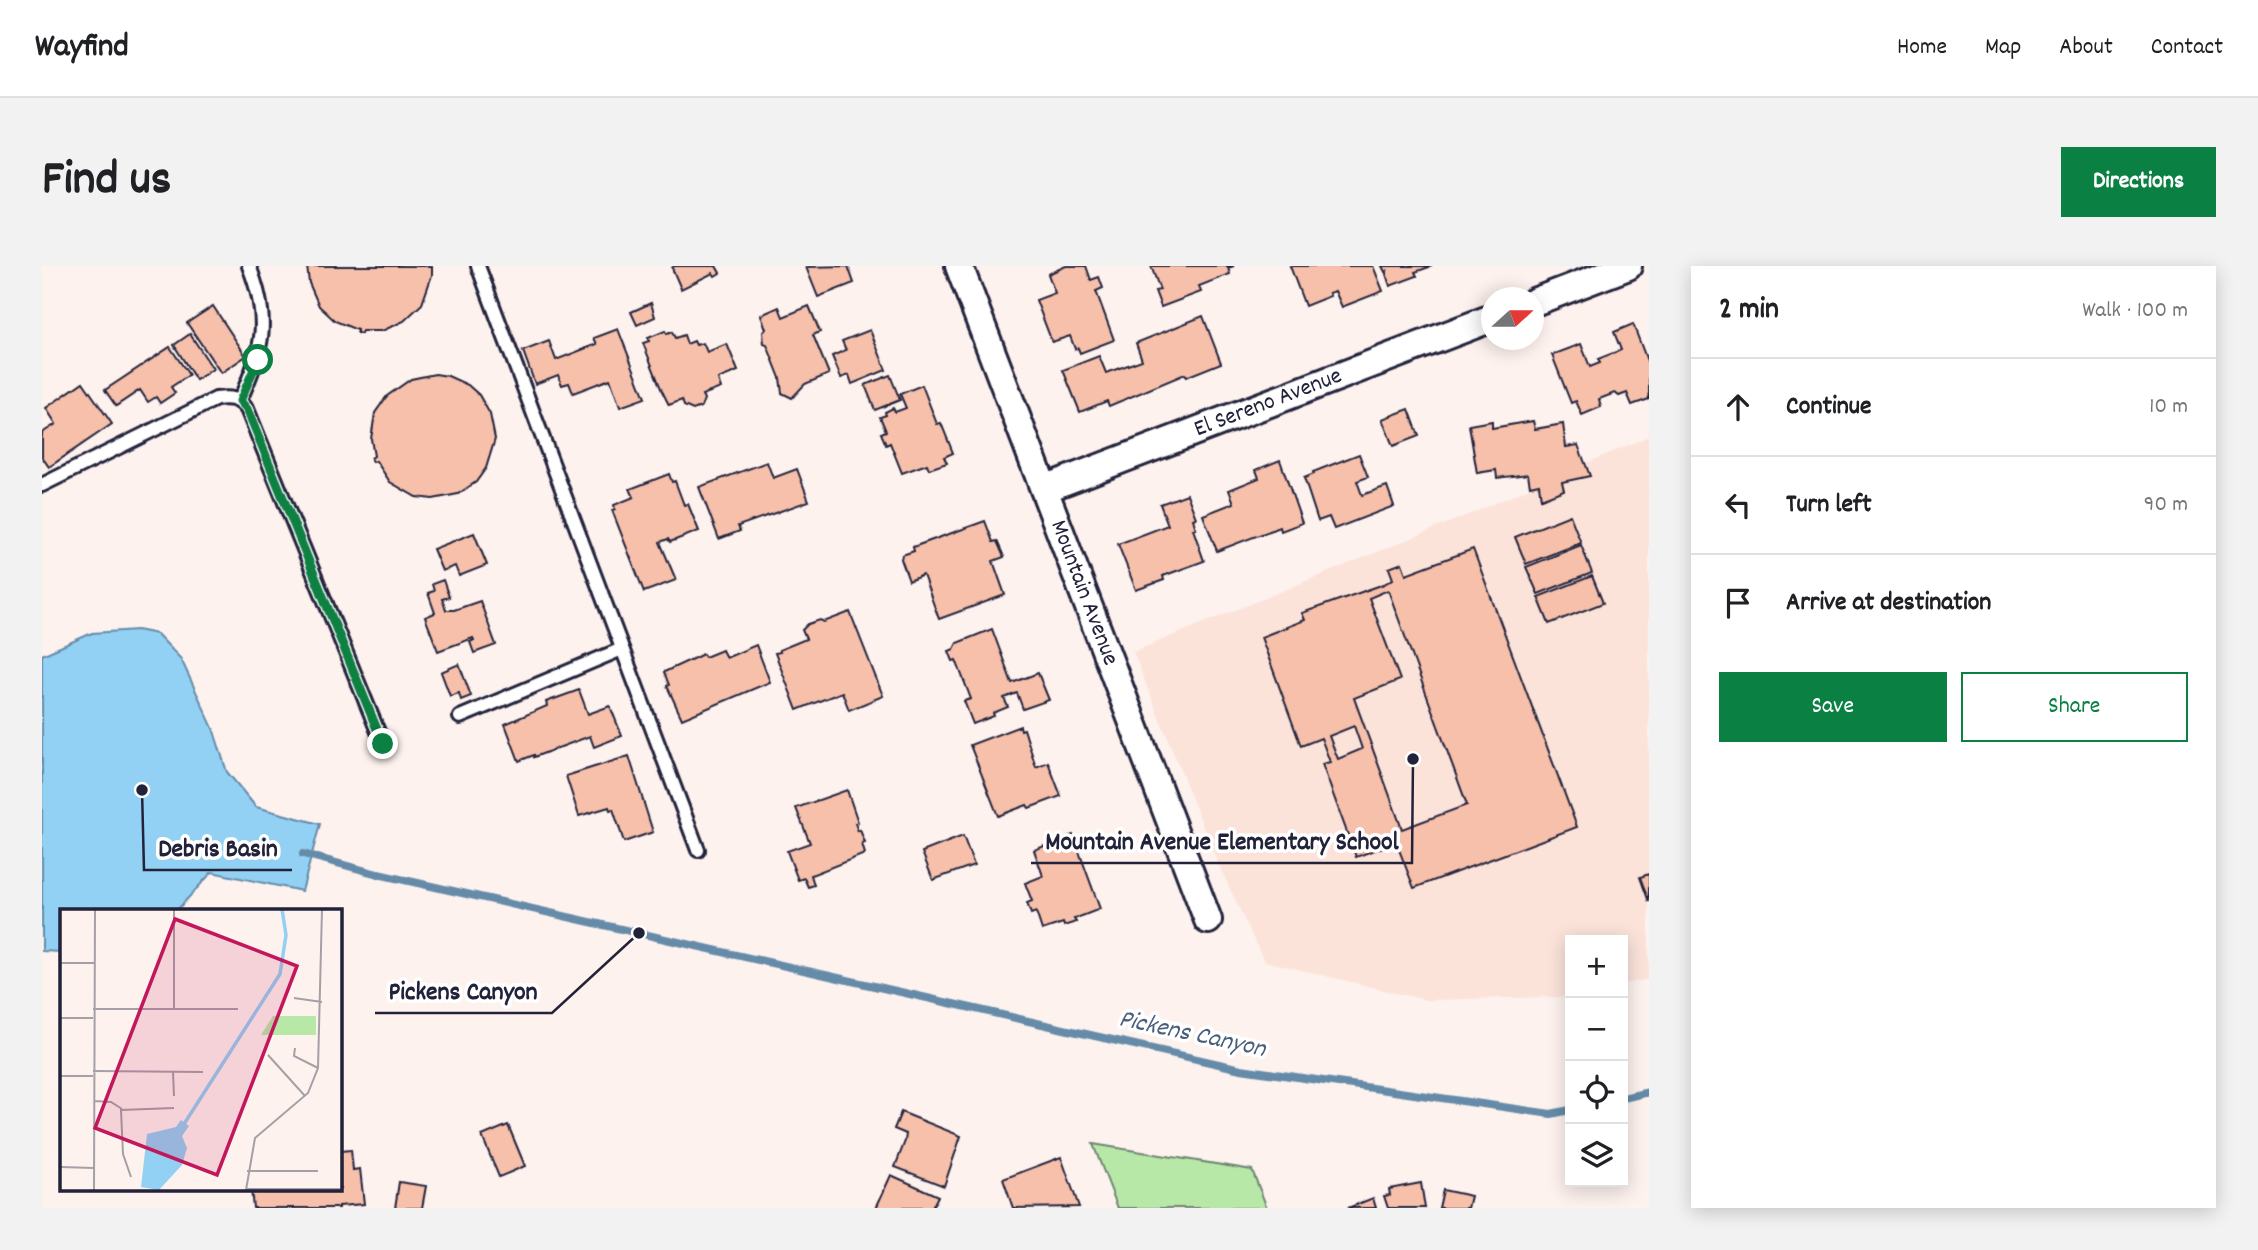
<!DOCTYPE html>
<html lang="en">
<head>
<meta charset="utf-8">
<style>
	:root { --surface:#fff; --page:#f2f2f2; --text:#202124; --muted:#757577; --line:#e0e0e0; --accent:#0b8043 }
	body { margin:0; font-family:Dekko,sans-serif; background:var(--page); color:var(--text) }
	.controls { position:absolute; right:21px; bottom:21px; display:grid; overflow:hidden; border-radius:0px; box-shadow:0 4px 18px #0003 }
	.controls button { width:63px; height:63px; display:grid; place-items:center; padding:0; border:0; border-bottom:2px solid var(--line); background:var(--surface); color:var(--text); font:35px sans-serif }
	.compass { position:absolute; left:1439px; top:21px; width:63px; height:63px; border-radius:50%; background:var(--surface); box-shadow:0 4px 18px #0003; rotate:69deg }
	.stop { position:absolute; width:21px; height:21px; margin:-16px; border:5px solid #0b8043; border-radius:50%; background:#fff }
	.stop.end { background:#0b8043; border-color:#fff; box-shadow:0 2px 7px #0008 }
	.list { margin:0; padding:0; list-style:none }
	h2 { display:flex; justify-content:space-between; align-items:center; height:91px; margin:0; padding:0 28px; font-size:30px }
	h2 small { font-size:23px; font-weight:400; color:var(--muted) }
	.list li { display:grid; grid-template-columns:46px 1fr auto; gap:21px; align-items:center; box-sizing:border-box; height:98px; padding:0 28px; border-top:2px solid var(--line) }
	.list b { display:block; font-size:26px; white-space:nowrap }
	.list em { font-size:23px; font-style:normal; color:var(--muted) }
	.actions { display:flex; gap:14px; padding:21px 28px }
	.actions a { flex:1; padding:16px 0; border:2px solid var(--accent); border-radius:0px; text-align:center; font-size:24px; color:var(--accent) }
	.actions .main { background:var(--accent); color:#fff }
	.icon { flex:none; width:38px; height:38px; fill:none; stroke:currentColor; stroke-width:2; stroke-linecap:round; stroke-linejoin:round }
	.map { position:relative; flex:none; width:1607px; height:942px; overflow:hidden; border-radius:0px }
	header { display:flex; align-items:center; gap:42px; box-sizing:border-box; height:98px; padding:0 35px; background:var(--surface); border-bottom:2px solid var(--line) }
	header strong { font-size:33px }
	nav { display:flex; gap:38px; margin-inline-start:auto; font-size:24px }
	.intro { display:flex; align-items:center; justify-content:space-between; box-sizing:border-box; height:168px; padding:0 42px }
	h1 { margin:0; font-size:49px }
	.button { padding:18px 32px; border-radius:0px; background:var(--accent); color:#fff; font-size:24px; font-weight:700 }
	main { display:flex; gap:42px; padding:0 42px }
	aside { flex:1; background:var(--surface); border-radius:0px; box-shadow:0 4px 18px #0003 }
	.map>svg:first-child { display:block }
	.built { fill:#fbe3da }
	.green { fill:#b8e8a8; stroke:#6d8572; stroke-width:2 }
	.water { fill:#92d1f3; stroke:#658ba9; stroke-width:2 }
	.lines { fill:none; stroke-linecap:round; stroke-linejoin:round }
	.stream { stroke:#658ba9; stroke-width:8 }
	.building { fill:#f7c0ab; stroke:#22223b; stroke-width:2; fill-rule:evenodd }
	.service-casing { stroke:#22223b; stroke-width:18 }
	.minor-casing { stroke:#22223b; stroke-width:32 }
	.service { stroke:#fff; stroke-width:12 }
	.minor { stroke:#fff; stroke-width:26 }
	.route { stroke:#0b8043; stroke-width:9 }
	.labels { text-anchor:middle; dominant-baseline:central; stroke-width:7; stroke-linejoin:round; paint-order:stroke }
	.street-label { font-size:24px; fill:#22223b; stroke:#fff }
	.water-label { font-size:26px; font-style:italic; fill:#495f7b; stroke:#fff }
	.inset-river { fill:none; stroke:#92d1f3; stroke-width:3.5 }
	.inset-road { fill:none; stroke:#a59fa6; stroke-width:2 }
	.view { fill:#c2185b; fill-opacity:0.15; stroke:#c2185b; stroke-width:3.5 }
	.inset-edge { fill:none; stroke:#22223b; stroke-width:3.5 }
	.leader { fill:none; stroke:#22223b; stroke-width:2.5 }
	.callout-dot { fill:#22223b; stroke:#fff; stroke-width:2.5 }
	.callout-label { font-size:26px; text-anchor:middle; font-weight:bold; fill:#22223b; stroke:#fff; stroke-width:7; stroke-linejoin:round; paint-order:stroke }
</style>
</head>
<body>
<header>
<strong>Wayfind</strong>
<nav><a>Home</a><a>Map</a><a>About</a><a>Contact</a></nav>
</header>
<div class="intro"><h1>Find us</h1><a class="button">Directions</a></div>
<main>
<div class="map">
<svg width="1607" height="942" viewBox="0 0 1607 942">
	<rect width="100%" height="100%" fill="#fdf2ee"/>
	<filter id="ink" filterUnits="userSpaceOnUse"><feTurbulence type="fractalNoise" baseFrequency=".0143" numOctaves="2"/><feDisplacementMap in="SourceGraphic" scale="14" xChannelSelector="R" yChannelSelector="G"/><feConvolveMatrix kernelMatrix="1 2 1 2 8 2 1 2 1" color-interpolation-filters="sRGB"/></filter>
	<g filter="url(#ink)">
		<polygon class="built" points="1607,170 1607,713 1581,718 1581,674 1528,674 1528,729 1515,731 1383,734 1222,695 1177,600 1091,386 1428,248"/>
		<polygon class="green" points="1051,878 1210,904 1225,942 1076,942"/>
		<polygon class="water" points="95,364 115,368 139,393 171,462 185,506 214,541 278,558 260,625 170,606 135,644 19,645 19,686 0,685 0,389 50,367"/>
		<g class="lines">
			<g class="stream">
				<polyline points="261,588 336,608 1199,803 1509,848 1528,844"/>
				<polyline points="1581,832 1607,826"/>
			</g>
		</g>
		<g class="building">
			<polygon points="265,0 390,0 390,9 380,38 362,55 340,65 320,65 319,68 315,67 315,64 293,55 277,40 267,17"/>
			<polygon points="674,0 678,7 673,10 671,7 639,23 630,2 632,0"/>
			<polygon points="806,0 812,17 776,31 764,1"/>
			<polygon points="1024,0 1044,0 1049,14 1057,11 1061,22 1054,25 1072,74 1038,87 1036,82 1033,83 1028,70 1010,76 994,34 1013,27 1006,8"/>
			<polygon points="1109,0 1192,0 1186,2 1188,8 1157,20 1159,26 1119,41 1113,25 1118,24"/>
			<polygon points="1248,0 1331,0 1341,25 1300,41 1293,25 1287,27 1288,30 1263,40"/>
			<polygon points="1340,0 1390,0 1373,6 1375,10 1348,20 1344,8 1345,5 1343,6"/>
			<polygon points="609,37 613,51 595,59 589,46"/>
			<polygon points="171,40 204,90 179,107 145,57"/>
			<polygon points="767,40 778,66 771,69 787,108 763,118 750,132 740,127 738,112 725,79 722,78 721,66 724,63 719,49 737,41 741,51"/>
			<polygon points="1161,50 1179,97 1144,111 1143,108 1067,140 1065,135 1038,146 1021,104 1057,90 1064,107 1100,94 1094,77"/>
			<polygon points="1591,58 1607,100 1607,133 1590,139 1585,127 1577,130 1573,127 1557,133 1559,141 1540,149 1534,135 1529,137 1510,89 1539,78 1548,101 1558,97 1556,93 1579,84 1572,66"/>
			<polygon points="576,63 603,132 578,141 568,113 531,127 527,117 520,119 516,109 493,118 481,85 507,75 514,94 555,78 552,72"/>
			<polygon points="828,64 844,104 810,118 807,109 799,112 790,90 804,84 800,75"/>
			<polygon points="623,65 625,68 630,66 633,72 642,69 645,78 652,75 654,79 661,77 665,86 685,78 696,105 676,113 679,122 660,129 662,133 659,141 651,144 642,140 640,134 627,139 620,125 601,77 607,75 606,72"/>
			<polygon points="148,68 171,103 154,114 132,79"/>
			<polygon points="128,81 147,109 129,121 133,127 118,137 114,131 106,136 98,124 74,140 63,124"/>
			<polygon points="393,108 406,110 426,119 437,129 448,148 453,173 444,202 434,216 416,228 391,233 374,231 348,216 334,195 331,196 329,192 332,190 329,173 333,147 345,130 369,113"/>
			<polygon points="848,109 858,134 833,144 823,119"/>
			<polygon points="41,116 70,158 7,201 0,191 0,167 14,158 4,142"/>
			<polygon points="880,119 895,158 899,157 911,187 902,191 905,197 887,203 885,198 860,207 848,177 844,179 839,167 844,165 838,151 844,149 843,146 851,142 853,146 864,142 858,128"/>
			<polygon points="1367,143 1377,170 1351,180 1340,153"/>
			<polygon points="1450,155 1450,162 1491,155 1493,163 1521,158 1524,181 1536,179 1548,210 1520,216 1522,224 1499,233 1497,218 1488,220 1486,208 1455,212 1454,204 1435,207 1427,159"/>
			<polygon points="1317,188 1326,211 1315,215 1320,229 1345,220 1352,240 1292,263 1287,251 1276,255 1262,212 1272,208 1271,206"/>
			<polygon points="1238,194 1260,257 1239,265 1238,261 1175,285 1161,249 1192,237 1187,224 1217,212 1214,204"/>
			<polygon points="725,196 731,212 755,203 767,235 696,260 698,265 677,273 657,221"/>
			<polygon points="627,208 630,216 633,215 642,239 646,238 657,265 628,276 626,273 618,276 634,314 602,326 570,244 573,243 572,239 592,231 588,223"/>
			<polygon points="1145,228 1154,252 1151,253 1154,263 1151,263 1162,295 1121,310 1122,314 1094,324 1076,278 1126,259 1118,238"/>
			<polygon points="1528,249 1539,277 1484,298 1473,271"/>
			<polygon points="943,255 951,276 955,275 962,291 951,295 963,329 897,353 881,309 867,315 859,293 860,289 872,285 871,281"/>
			<polygon points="432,267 445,299 417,310 413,300 400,305 391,283"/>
			<polygon points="1539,279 1550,307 1496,328 1484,301"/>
			<path d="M1431,283L1535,561L1372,622L1354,576L1314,591L1280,498L1288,496L1279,472L1259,480L1219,371L1263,354L1260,347L1342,318L1351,313L1347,302L1360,297L1364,308ZM1346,324L1425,539L1360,563L1312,432L1358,414L1327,332ZM1312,460L1320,483L1296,493L1287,470Z"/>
			<polygon points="1550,310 1561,337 1507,358 1496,331"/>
			<polygon points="401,314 407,331 400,333 404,344 412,344 438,335 454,379 432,387 428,376 432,374 431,372 396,385 383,351 393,347 386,327 392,325 390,318"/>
			<polygon points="808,346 841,430 807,444 800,426 755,444 733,387 738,386 737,384 764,373 760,364 766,358 778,354 782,356"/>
			<polygon points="950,363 970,417 996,407 1007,434 981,443 975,427 962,432 966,441 951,447 952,450 931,458 922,435 929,433 914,394 911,395 907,385 912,383 915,377"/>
			<polygon points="714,379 728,416 640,453 625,420 627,419 622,406 661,388 663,391 680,384 684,392"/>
			<polygon points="417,398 429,430 419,434 417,427 408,430 399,406"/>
			<polygon points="537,424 546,448 568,440 580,470 552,481 548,470 492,491 492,489 477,495 463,458 505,440 504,436"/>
			<polygon points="978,460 979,464 982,463 994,501 1006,496 1019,530 987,542 985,539 956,550 928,479"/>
			<polygon points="587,490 611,566 582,576 571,543 568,544 567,541 537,550 524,510"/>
			<polygon points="805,524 816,556 813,557 816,565 818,564 823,577 820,578 823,588 769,609 772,619 766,621 762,612 756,614 745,585 768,577 754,542"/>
			<polygon points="1031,569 1058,643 1032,653 1034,656 1022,660 1021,657 1000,664 994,646 989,648 985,637 990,635 983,617 1001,610 992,584"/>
			<polygon points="921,570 932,599 891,614 880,586"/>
			<polygon points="1607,608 1607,636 1598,611"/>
			<polygon points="859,846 919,870 902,920 853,901 863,875 864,868 852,863"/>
			<polygon points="466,859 483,900 457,911 440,870"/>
			<polygon points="309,884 311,904 318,903 322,938 297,940 297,942 211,942 209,923 298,923 298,885"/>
			<polygon points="1019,891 1037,941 971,942 961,913"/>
			<polygon points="849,909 896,930 890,942 834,942"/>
			<polygon points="357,916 384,920 380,942 353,942"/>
			<polygon points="1379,917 1383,942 1346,942 1342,930 1348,929 1347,923"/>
			<polygon points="1401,924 1429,930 1426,942 1397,942"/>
			<polygon points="1331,932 1334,942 1306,942"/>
		</g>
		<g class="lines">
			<g class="service-casing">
				<g id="service">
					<polyline points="436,0 656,584"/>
					<path d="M198,134C221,81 229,56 207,0"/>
					<path d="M0,219L174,133C188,131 196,132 205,143L341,478"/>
					<polyline points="418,451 580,383"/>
				</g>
			</g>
			<g class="minor-casing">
				<g id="minor">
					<path id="s1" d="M917,0L1166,654"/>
					<polyline points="1492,36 1586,0"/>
					<path id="s2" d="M1002,223L1450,52"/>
				</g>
			</g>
			<use href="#service" class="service"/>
			<use href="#minor" class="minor"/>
		</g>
	</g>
	<g class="lines" filter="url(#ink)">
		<polyline class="route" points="216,94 198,135 205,143 341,478"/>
	</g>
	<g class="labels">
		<g class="street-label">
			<text stroke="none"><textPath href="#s2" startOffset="240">El Sereno Avenue</textPath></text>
			<text stroke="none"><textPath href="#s1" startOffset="350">Mountain Avenue</textPath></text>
		</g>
		<g class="water-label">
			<text transform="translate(1150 769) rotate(12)">Pickens Canyon</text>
		</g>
	</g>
	<g transform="translate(18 643)">
		<rect width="282" height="282" fill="#fdf2ee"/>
		<path d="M213,107H256V126H201Z" fill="#b8e8a8"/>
		<path d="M121,211L129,217L122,227L127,239L122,256L99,281L81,278L87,225L116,218Z" fill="#92d1f3"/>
		<path class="inset-river" d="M124,215L220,65L226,26L222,0"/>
		<path class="inset-road" d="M0,54H34M234,89L262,93M33,100H178M114,100V0M0,109H33M235,139L234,147L258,159M208,146L245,187M33,162L143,163M113,163L114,187M0,167H33M34,192L51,193L62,200M0,258L34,259M187,262H258M71,268L63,245L61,201L114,199M186,280H282M34,281L35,0M186,281L195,229L248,184L258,159L262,0"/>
		<path class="view" d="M115,10L237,57L157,266L35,219Z"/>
		<rect width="282" height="282" class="inset-edge"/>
	</g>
	<path class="leader" d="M1371 493L1370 597H989M100 524L102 604H250M597 667L510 747H333"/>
	<g class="callout-dot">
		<circle cx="1371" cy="493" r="7"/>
		<circle cx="100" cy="524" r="7"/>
		<circle cx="597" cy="667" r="7"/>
	</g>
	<g class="callout-label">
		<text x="1180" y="583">Mountain Avenue Elementary School</text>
		<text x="176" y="590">Debris Basin</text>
		<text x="421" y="733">Pickens Canyon</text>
	</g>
</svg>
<div class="controls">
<button>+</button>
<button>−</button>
<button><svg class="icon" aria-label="locate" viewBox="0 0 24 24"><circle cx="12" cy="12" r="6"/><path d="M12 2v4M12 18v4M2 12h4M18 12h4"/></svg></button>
<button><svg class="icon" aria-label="layers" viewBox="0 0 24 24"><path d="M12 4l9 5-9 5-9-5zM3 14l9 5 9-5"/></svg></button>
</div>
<svg class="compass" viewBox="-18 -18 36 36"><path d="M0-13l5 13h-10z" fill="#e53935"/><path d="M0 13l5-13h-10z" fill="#757577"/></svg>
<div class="stop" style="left:216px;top:94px"></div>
<div class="stop end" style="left:341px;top:478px"></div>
</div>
<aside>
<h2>2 min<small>Walk · 100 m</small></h2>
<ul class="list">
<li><svg class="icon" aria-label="ahead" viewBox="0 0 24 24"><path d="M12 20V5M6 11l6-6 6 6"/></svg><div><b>Continue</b></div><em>10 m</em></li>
<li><svg class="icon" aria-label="left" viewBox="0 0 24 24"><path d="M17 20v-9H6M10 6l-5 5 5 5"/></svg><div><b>Turn left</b></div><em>90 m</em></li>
<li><svg class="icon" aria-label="arrive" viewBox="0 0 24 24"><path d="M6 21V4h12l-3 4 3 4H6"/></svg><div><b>Arrive at destination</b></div></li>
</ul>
<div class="actions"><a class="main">Save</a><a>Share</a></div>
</aside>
</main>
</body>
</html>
